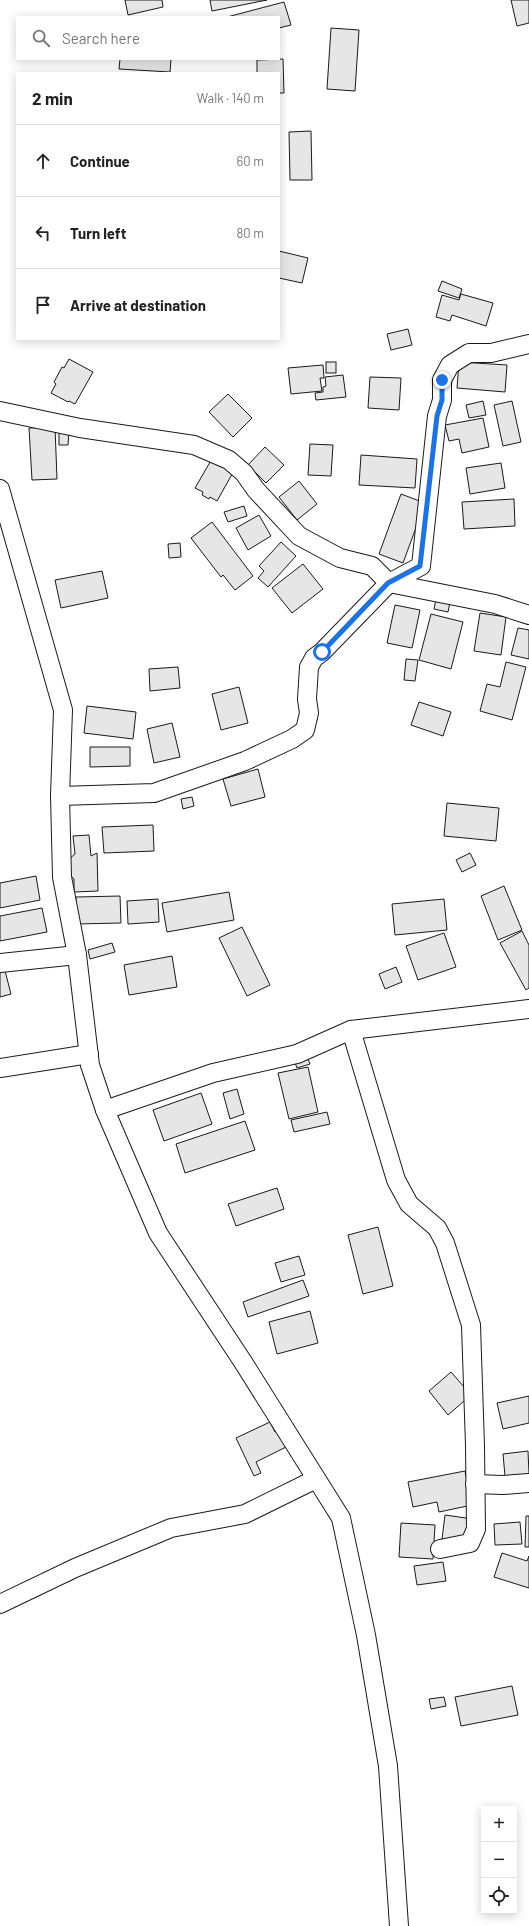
<!DOCTYPE html>
<html lang="en">
<head>
<meta charset="utf-8">
<style>
	:root { --surface:#fff; --page:#f6f6f6; --text:#222; --muted:#767676; --line:#e0e0e0 }
	body { margin:0; font-family:Barlow,sans-serif; background:var(--page); color:var(--text) }
	.controls { position:absolute; right:12px; bottom:12px; display:grid; overflow:hidden; border-radius:0px; box-shadow:0 2px 10px #0003 }
	.controls button { width:36px; height:36px; display:grid; place-items:center; padding:0; border:0; border-bottom:1px solid var(--line); background:var(--surface); color:var(--text); font:20px sans-serif }
	.stop { position:absolute; width:12px; height:12px; margin:-9px; border:3px solid #1a73e8; border-radius:50%; background:#fff }
	.stop.end { background:#1a73e8; border-color:#fff; box-shadow:0 1px 4px #0008 }
	.list { margin:0; padding:0; list-style:none }
	h2 { display:flex; justify-content:space-between; align-items:center; height:52px; margin:0; padding:0 16px; font-size:17px }
	h2 small { font-size:13px; font-weight:400; color:var(--muted) }
	.list li { display:grid; grid-template-columns:26px 1fr auto; gap:12px; align-items:center; box-sizing:border-box; height:72px; padding:0 16px; border-top:1px solid var(--line) }
	.list b { display:block; font-size:15px; white-space:nowrap }
	.list em { font-size:13px; font-style:normal; color:var(--muted) }
	.icon { flex:none; width:22px; height:22px; fill:none; stroke:currentColor; stroke-width:2; stroke-linecap:round; stroke-linejoin:round }
	.map { position:relative; flex:none; width:529px; height:1926px; overflow:hidden }
	.search { position:absolute; background:var(--surface); box-shadow:0 2px 10px #0003; left:16px; top:16px; width:264px; height:44px; display:flex; align-items:center; gap:10px; box-sizing:border-box; padding:0 14px; border-radius:0px; color:var(--muted); font-size:15px }
	.panel { position:absolute; background:var(--surface); box-shadow:0 2px 10px #0003; left:16px; top:72px; width:264px; height:268px; border-radius:0px }
	.map>svg:first-child { display:block }
	.building { fill:#e6e6e6; stroke:#1a1a1a }
	.lines { fill:none; stroke-linecap:round; stroke-linejoin:round }
	.minor-casing { stroke:#1a1a1a; stroke-width:20 }
	.minor { stroke:#fff; stroke-width:18 }
	.route { stroke:#1a73e8; stroke-width:5 }
</style>
</head>
<body>
<div class="map">
<svg width="529" height="1926" viewBox="0 0 529 1926">
	<rect width="100%" height="100%" fill="#fff"/>
	<g class="building">
		<polygon points="125,0 162,0 163,7 128,15"/>
		<polygon points="210,0 267,0 212,11"/>
		<polygon points="511,0 529,0 529,23 517,26"/>
		<polygon points="284,2 291,25 279,28 279,17 227,17"/>
		<polygon points="331,28 359,30 355,91 327,89"/>
		<polygon points="120,59 171,59 170,72 119,69"/>
		<polygon points="283,59 284,93 279,93 279,73 257,73 257,60"/>
		<polygon points="311,131 312,180 290,180 289,132"/>
		<polygon points="279,251 308,258 302,283 279,278"/>
		<polygon points="442,281 462,289 459,298 438,291"/>
		<polygon points="461,294 493,303 486,326 452,315 450,321 436,317 442,295 459,300"/>
		<polygon points="408,329 412,345 391,350 387,334"/>
		<polygon points="69,359 93,372 75,404 69,401 68,402 51,393 56,384 54,382 62,367 64,368"/>
		<rect x="326" y="362" width="10" height="11"/>
		<polygon points="459,362 507,365 505,392 457,388"/>
		<polygon points="323,365 324,378 320,378 322,391 291,394 288,368"/>
		<polygon points="343,375 346,397 316,400 315,393 323,392 323,387 326,386 325,377"/>
		<polygon points="370,377 401,378 399,410 368,408"/>
		<polygon points="228,394 252,418 233,437 209,412"/>
		<polygon points="483,401 486,415 469,418 466,405"/>
		<polygon points="512,401 521,442 503,446 494,405"/>
		<polygon points="483,418 489,447 462,453 459,439 449,441 445,425"/>
		<polygon points="55,427 57,479 32,480 29,428"/>
		<polygon points="59,431 69,431 68,445 59,445"/>
		<polygon points="310,444 333,445 331,476 308,475"/>
		<polygon points="265,447 284,465 266,483 248,465"/>
		<polygon points="361,455 417,459 415,488 359,485"/>
		<polygon points="213,457 235,469 217,501 210,497 209,499 202,495 203,492 195,488"/>
		<polygon points="501,463 505,488 470,494 466,468"/>
		<polygon points="299,481 317,504 297,520 279,497"/>
		<polygon points="401,494 425,503 403,563 379,554"/>
		<polygon points="514,499 515,526 464,529 462,502"/>
		<polygon points="244,506 247,516 228,522 224,512"/>
		<polygon points="259,515 271,536 248,550 236,528"/>
		<polygon points="212,522 253,576 235,590 223,575 221,577 191,538"/>
		<polygon points="281,542 296,556 268,587 258,578 264,571 259,566"/>
		<polygon points="180,543 181,557 169,558 168,544"/>
		<polygon points="303,564 323,589 292,613 272,588"/>
		<polygon points="102,571 108,598 61,608 55,580"/>
		<polygon points="436,599 450,602 448,612 434,609"/>
		<polygon points="395,605 420,610 412,648 387,643"/>
		<polygon points="480,613 506,617 501,655 474,651"/>
		<polygon points="431,614 463,622 451,669 419,660"/>
		<polygon points="518,628 529,630 529,659 511,655"/>
		<polygon points="406,659 418,660 415,681 404,680"/>
		<polygon points="506,662 526,667 512,720 480,711 487,684 500,687"/>
		<polygon points="178,667 180,688 150,691 149,669"/>
		<polygon points="239,687 248,723 221,730 212,694"/>
		<polygon points="419,702 451,712 443,736 411,725"/>
		<polygon points="87,706 136,712 133,739 84,733"/>
		<polygon points="172,723 180,757 154,763 147,729"/>
		<polygon points="90,747 130,747 130,766 90,767"/>
		<polygon points="258,769 265,797 231,806 223,779"/>
		<polygon points="192,797 194,806 183,809 181,799"/>
		<polygon points="447,803 499,808 496,841 444,836"/>
		<polygon points="153,825 154,851 104,853 102,827"/>
		<polygon points="89,835 91,856 97,853 98,891 74,892 74,879 68,873 68,860 75,854 73,836"/>
		<polygon points="470,853 476,865 462,872 456,860"/>
		<polygon points="36,876 40,900 0,908 0,883"/>
		<polygon points="504,886 522,930 498,940 481,896"/>
		<polygon points="229,892 234,920 167,932 162,903"/>
		<polygon points="120,896 121,923 76,924 76,897"/>
		<polygon points="158,899 159,922 128,924 127,901"/>
		<polygon points="444,899 447,930 395,935 392,904"/>
		<polygon points="42,908 47,932 0,941 0,916"/>
		<polygon points="242,927 270,985 247,996 219,938"/>
		<polygon points="522,931 529,945 529,988 526,990 500,943"/>
		<polygon points="444,933 456,967 418,980 406,946"/>
		<polygon points="112,943 115,952 90,959 88,950"/>
		<polygon points="172,956 177,987 129,995 124,965"/>
		<polygon points="4,967 11,994 0,997 0,968"/>
		<polygon points="396,967 402,982 385,989 379,974"/>
		<polygon points="307,1056 310,1064 297,1068 294,1060"/>
		<polygon points="308,1067 318,1112 289,1119 278,1073"/>
		<polygon points="237,1089 244,1114 230,1119 223,1093"/>
		<polygon points="201,1093 212,1124 164,1141 153,1110"/>
		<polygon points="327,1112 330,1124 294,1132 291,1120"/>
		<polygon points="245,1121 255,1150 185,1173 176,1144"/>
		<polygon points="277,1188 284,1209 236,1226 228,1204"/>
		<polygon points="378,1227 393,1286 363,1294 348,1235"/>
		<polygon points="299,1256 305,1275 281,1282 275,1263"/>
		<polygon points="303,1280 309,1296 248,1317 243,1302"/>
		<polygon points="310,1311 318,1343 277,1354 269,1322"/>
		<polygon points="451,1372 471,1395 448,1415 429,1391"/>
		<polygon points="529,1396 529,1423 503,1429 497,1403"/>
		<polygon points="270,1422 275,1432 278,1430 286,1447 256,1462 261,1473 254,1476 236,1438"/>
		<polygon points="528,1451 529,1474 505,1476 503,1454"/>
		<polygon points="465,1471 472,1505 439,1512 437,1502 413,1507 408,1482"/>
		<polygon points="445,1515 473,1519 470,1543 442,1539"/>
		<polygon points="526,1516 529,1516 529,1547 525,1547"/>
		<polygon points="520,1522 522,1544 495,1545 494,1524"/>
		<polygon points="401,1523 435,1525 433,1559 399,1557"/>
		<polygon points="502,1553 527,1561 529,1556 529,1588 494,1577"/>
		<polygon points="443,1562 446,1581 417,1585 414,1566"/>
		<polygon points="512,1686 518,1715 461,1726 455,1697"/>
		<polygon points="444,1697 446,1706 431,1709 429,1699"/>
	</g>
	<g class="lines">
		<g class="minor-casing">
			<g id="minor">
				<polyline points="0,411 80,428 194,445 229,460 244,473 256,490 299,536 340,558 372,566 389,583 495,604 529,615"/>
				<polyline points="0,489 63,710 60,796 62,877 77,955 90,1065 105,1110 158,1233 243,1362 341,1518 366,1635 388,1766 399,1926"/>
				<polyline points="60,796 154,793 245,761 292,739 305,730 309,713 307,699 309,667 314,658 322,652 389,583 421,566 437,416 442,400 442,380 450,365 469,353 491,353 529,344"/>
				<polyline points="0,963 77,955"/>
				<polyline points="351,1030 396,1180 409,1204 437,1228 445,1243 471,1325 475,1446 476,1529 470,1543 440,1549"/>
				<polyline points="0,1068 89,1054"/>
				<polyline points="105,1110 213,1073 297,1054 351,1030 529,1009"/>
				<polyline points="475,1484 503,1485 529,1483"/>
				<polyline points="0,1604 75,1568 171,1528 245,1514 316,1479"/>
			</g>
		</g>
		<use href="#minor" class="minor"/>
	</g>
	<g class="lines">
		<polyline class="route" points="322,652 388,583 420,566 437,416 442,400 442,380"/>
	</g>
</svg>
<div class="controls">
<button>+</button>
<button>−</button>
<button><svg class="icon" aria-label="locate" viewBox="0 0 24 24"><circle cx="12" cy="12" r="6"/><path d="M12 2v4M12 18v4M2 12h4M18 12h4"/></svg></button>
</div>
<div class="stop" style="left:322px;top:652px"></div>
<div class="stop end" style="left:442px;top:380px"></div>
<div class="search"><svg class="icon" aria-label="search" viewBox="0 0 24 24"><circle cx="10" cy="10" r="6"/><path d="M15 15l6 6"/></svg>Search here</div>
<section class="panel">
<h2>2 min<small>Walk · 140 m</small></h2>
<ul class="list">
<li><svg class="icon" aria-label="ahead" viewBox="0 0 24 24"><path d="M12 20V5M6 11l6-6 6 6"/></svg><div><b>Continue</b></div><em>60 m</em></li>
<li><svg class="icon" aria-label="left" viewBox="0 0 24 24"><path d="M17 20v-9H6M10 6l-5 5 5 5"/></svg><div><b>Turn left</b></div><em>80 m</em></li>
<li><svg class="icon" aria-label="arrive" viewBox="0 0 24 24"><path d="M6 21V4h12l-3 4 3 4H6"/></svg><div><b>Arrive at destination</b></div></li>
</ul>
</section>
</div>
</body>
</html>
